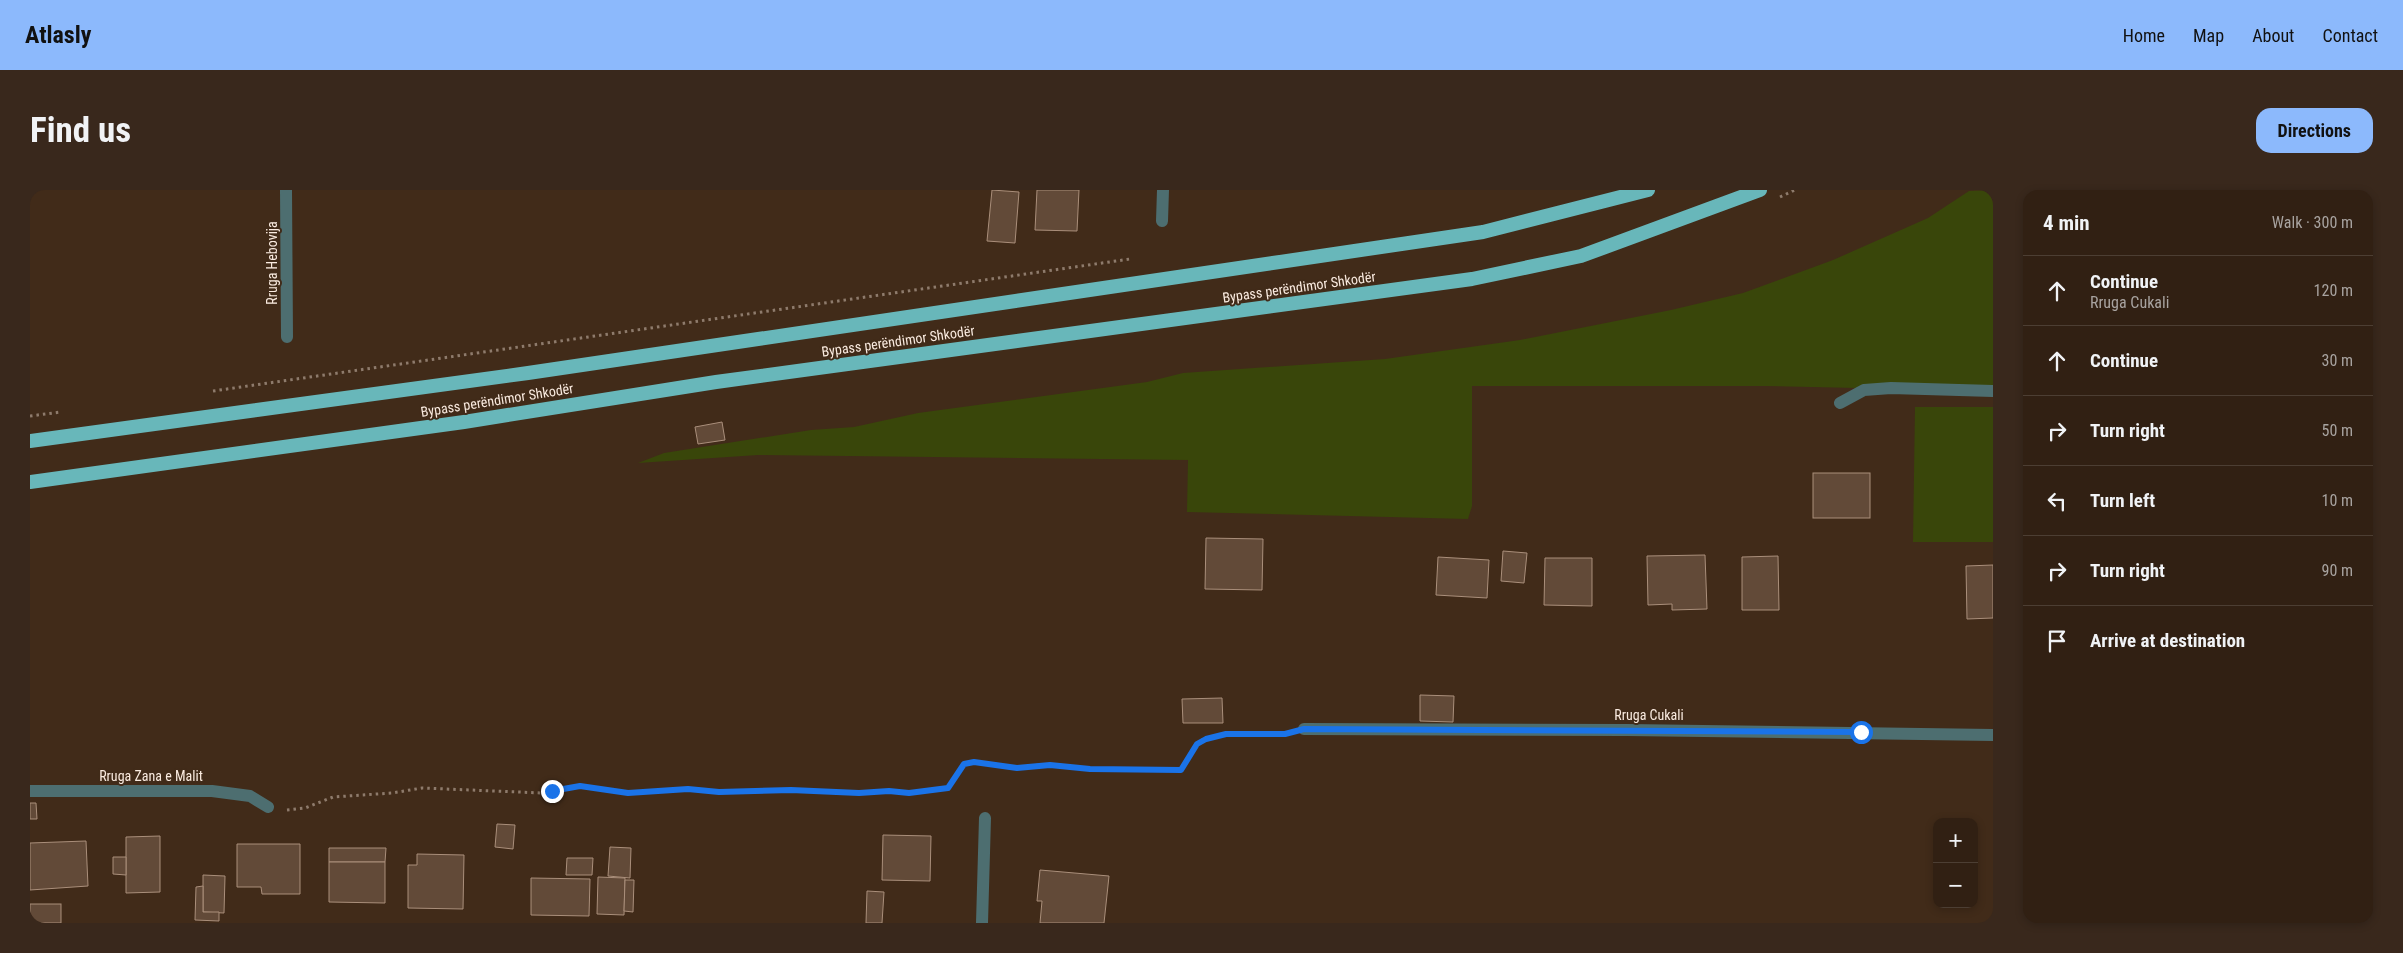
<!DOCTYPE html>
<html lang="en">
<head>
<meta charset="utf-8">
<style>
	:root { --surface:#312013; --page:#39281c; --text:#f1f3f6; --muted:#a8a3a0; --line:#4c3e33; --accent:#8cb9fc }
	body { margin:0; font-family:"Roboto Condensed",sans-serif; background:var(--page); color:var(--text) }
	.controls { position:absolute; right:15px; bottom:15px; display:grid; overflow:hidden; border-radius:10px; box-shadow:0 2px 8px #0003 }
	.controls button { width:45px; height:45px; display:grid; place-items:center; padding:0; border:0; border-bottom:1px solid var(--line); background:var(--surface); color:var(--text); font:25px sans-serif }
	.stop { position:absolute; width:15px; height:15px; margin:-11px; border:4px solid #1a73e8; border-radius:50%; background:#fff }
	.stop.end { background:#1a73e8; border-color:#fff; box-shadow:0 1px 5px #0008 }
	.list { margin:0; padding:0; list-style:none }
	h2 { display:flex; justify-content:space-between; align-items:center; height:65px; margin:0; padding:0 20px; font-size:21px }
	h2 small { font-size:16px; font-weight:400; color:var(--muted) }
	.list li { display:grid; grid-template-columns:32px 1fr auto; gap:15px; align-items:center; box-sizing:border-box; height:70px; padding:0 20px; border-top:1px solid var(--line) }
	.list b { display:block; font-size:19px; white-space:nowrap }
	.list p { margin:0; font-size:16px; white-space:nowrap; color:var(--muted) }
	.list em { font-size:16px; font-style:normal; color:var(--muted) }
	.icon { flex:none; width:28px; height:28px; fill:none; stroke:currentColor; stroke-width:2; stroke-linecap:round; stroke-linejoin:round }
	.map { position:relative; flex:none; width:1963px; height:733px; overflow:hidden; border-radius:15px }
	header { display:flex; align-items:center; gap:30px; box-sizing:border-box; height:70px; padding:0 25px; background:var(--accent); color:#111 }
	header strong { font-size:24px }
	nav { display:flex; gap:28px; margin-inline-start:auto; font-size:18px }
	.intro { display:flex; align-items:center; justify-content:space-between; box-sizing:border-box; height:120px; padding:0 30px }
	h1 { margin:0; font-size:35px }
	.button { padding:12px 22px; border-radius:15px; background:var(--accent); color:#111; font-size:18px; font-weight:700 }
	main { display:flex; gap:30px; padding:0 30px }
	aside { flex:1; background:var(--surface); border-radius:15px; box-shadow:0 2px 8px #0003 }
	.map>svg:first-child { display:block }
	.green { fill:#39460a }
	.building { fill:#624a38; stroke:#aa8f7b }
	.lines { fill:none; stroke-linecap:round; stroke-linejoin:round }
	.path { stroke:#8e7b6c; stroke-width:3; stroke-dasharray:2.5 4; stroke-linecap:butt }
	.service { stroke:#4d6e70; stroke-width:12 }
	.minor { stroke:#4d6e70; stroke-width:12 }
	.trunk { stroke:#68b7ba; stroke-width:14 }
	.route { stroke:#1a73e8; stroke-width:6 }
	.labels { text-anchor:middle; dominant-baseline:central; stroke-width:4; stroke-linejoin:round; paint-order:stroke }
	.street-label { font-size:14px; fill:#faebe0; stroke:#412b19 }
</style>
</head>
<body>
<header>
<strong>Atlasly</strong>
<nav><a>Home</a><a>Map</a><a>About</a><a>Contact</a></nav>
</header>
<div class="intro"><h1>Find us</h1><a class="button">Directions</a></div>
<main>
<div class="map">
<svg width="1963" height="733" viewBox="0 0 1963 733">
	<rect width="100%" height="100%" fill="#412b19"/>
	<g class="green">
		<polygon points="1963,0 1963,201 1734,196 1442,196 1442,316 1438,329 1157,322 1158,270 728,265 608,273 634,263 781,240 824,237 888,223 1117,192 1153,183 1355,169 1490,150 1641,120 1713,103 1803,70 1898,28 1939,1"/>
		<polygon points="1885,217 1963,217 1963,352 1883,352"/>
	</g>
	<g class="building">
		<polygon points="962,0 989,2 985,53 957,51"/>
		<polygon points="1007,0 1049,0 1047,41 1005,40"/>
		<polygon points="692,232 695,250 668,254 665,237"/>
		<rect x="1783" y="283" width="57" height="45"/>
		<polygon points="1176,348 1233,349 1232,400 1175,399"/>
		<polygon points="1473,361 1497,363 1494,393 1471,391"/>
		<polygon points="1675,365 1677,419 1642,420 1642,414 1618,415 1617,366"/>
		<polygon points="1748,366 1749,420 1712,420 1712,367"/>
		<polygon points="1408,367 1459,370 1457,408 1406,405"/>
		<polygon points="1515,368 1562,368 1562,416 1514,415"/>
		<polygon points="1963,375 1963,428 1937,429 1936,376"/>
		<polygon points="1390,505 1424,506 1423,532 1390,531"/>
		<polygon points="1192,508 1193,533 1153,533 1152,509"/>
		<polygon points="0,613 6,613 7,629 0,629"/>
		<polygon points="467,634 485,635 483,659 465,657"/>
		<polygon points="853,645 901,646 900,691 852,690"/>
		<polygon points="130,646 130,702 96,703 96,647"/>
		<polygon points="56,651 58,696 0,700 0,653"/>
		<polygon points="207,654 270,654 270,704 232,704 231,697 207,697"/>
		<polygon points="580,657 601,658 600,688 578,686"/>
		<polygon points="299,658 356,658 355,672 299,672"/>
		<polygon points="387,664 434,665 433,719 378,718 378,675 387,675"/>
		<polygon points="83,667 96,667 96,685 83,684"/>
		<polygon points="537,668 563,668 562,685 536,685"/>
		<polygon points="299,672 355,672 355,713 299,712"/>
		<polygon points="1010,680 1079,686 1074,733 1010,733 1012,711 1007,711"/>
		<polygon points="173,685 195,686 194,723 173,722"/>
		<polygon points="568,687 595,688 594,725 567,724"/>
		<polygon points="501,688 560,689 559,726 501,725"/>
		<polygon points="595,690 604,690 603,722 594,721"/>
		<polygon points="173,696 173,722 189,722 189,731 165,730 166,697"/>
		<polygon points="837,701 854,702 852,733 836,733"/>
		<rect x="0" y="714" width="31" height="19"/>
	</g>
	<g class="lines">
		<g class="path">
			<polyline points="1750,7 1765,0"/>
			<polyline points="183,201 1100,69"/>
			<polyline points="0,226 31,222"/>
			<path d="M257,620L275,618L303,607L362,603L392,598L512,603L550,596L598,603L658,599L689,602L761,600L829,603L859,601L879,603L918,598L934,574L944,572L987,578L1010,575L1061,579L1151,580C1157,572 1161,559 1168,553C1187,538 1231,545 1254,544"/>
		</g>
		<polyline class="service" points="1810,213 1834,200 1861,198 1963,201"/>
		<g class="minor">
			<polyline points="256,0 257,147"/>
			<polyline points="1132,31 1133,0"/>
			<polyline points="1274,539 1597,540 1963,545"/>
			<polyline points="0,601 182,601 220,606 238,617"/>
			<polyline points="952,733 955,628"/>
		</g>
		<g class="trunk">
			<polyline points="0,251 498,183 1453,42 1618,0"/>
			<polyline points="0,292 434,232 686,192 1442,89 1551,66 1730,0"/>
		</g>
	</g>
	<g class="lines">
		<polyline class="route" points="522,601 550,596 598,603 658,599 689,602 761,600 829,603 859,601 879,603 918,598 934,574 944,572 987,578 1020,575 1060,579 1151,580 1167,554 1176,549 1196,544 1255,544 1274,539 1831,542"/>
	</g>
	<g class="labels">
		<g class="street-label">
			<text transform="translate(242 73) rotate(-90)">Rruga Hebovija</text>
			<text transform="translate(1269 97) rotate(-8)">Bypass perëndimor Shkodër</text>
			<text transform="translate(868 151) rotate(-8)">Bypass perëndimor Shkodër</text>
			<text transform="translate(467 210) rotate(-9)">Bypass perëndimor Shkodër</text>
			<text x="1619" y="525">Rruga Cukali</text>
			<text x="121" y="586">Rruga Zana e Malit</text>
		</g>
	</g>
</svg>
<div class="controls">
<button>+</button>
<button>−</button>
</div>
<div class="stop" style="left:1831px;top:542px"></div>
<div class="stop end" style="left:522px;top:601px"></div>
</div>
<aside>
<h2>4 min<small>Walk · 300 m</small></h2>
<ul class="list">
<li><svg class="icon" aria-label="ahead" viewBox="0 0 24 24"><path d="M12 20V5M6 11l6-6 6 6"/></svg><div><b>Continue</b><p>Rruga Cukali</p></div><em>120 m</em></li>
<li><svg class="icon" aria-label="ahead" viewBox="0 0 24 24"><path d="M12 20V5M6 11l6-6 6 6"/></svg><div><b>Continue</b></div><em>30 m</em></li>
<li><svg class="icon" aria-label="right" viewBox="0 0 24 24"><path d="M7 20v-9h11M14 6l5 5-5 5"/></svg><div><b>Turn right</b></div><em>50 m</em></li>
<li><svg class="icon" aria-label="left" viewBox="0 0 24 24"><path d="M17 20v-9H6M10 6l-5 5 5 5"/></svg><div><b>Turn left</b></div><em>10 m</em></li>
<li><svg class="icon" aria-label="right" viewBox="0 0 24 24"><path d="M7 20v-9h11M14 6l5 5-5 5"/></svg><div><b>Turn right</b></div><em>90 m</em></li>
<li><svg class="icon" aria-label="arrive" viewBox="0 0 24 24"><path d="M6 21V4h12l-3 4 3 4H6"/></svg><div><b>Arrive at destination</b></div></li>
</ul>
</aside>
</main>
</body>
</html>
